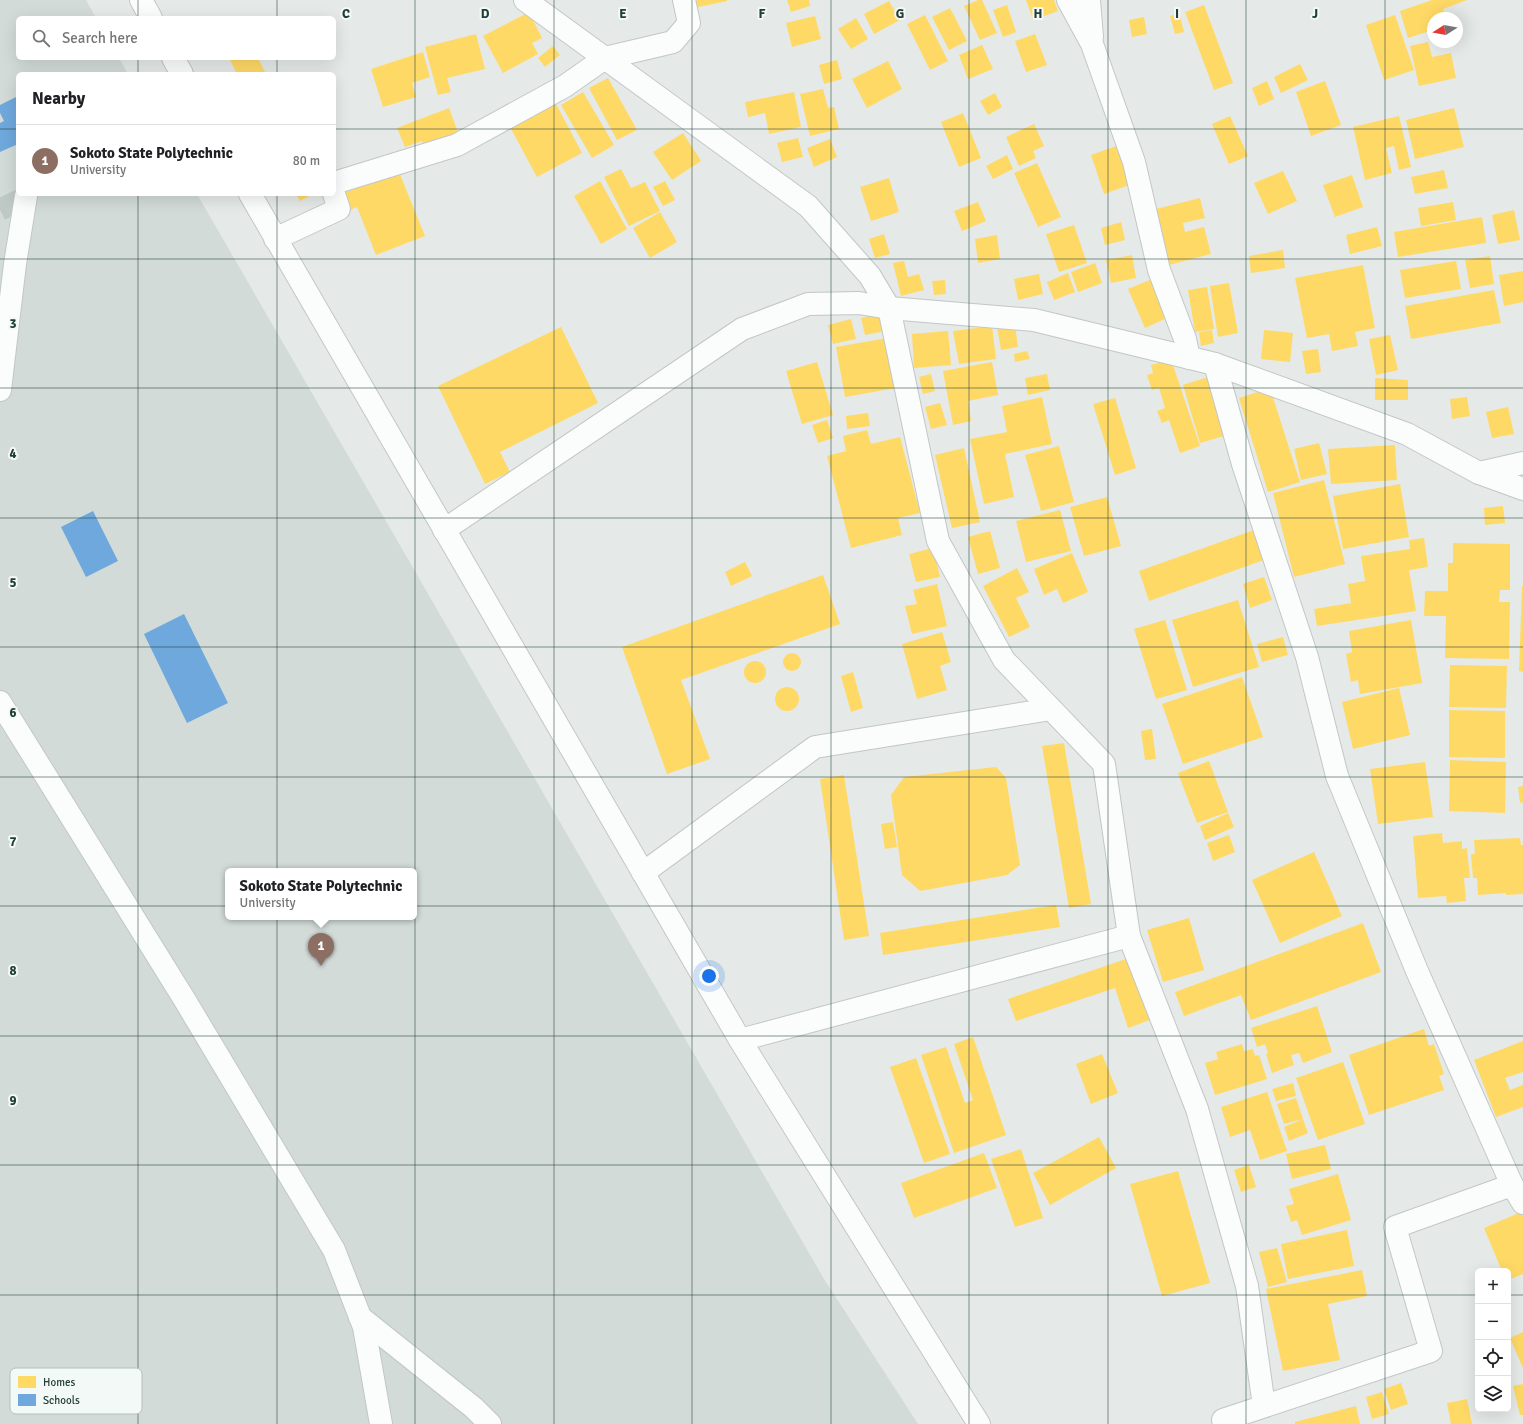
<!DOCTYPE html>
<html lang="en">
<head>
<meta charset="utf-8">
<style>
	:root { --surface:#fff; --page:#f6f6f6; --text:#202124; --muted:#757577; --line:#e0e0e0; --accent:#667a74 }
	body { margin:0; font-family:Signika,sans-serif; background:var(--page); color:var(--text) }
	.controls { position:absolute; right:12px; bottom:12px; display:grid; overflow:hidden; border-radius:6px; box-shadow:0 4px 16px #0002 }
	.controls button { width:36px; height:36px; display:grid; place-items:center; padding:0; border:0; border-bottom:1px solid var(--line); background:var(--surface); color:var(--text); font:20px sans-serif }
	.compass { position:absolute; left:1427px; top:12px; width:36px; height:36px; border-radius:50%; background:var(--surface); box-shadow:0 4px 16px #0002; rotate:259deg }
	.you { position:absolute; left:709px; top:976px; width:14px; height:14px; margin:-10px; border:3px solid #fff; border-radius:50%; background:#1a73e8; box-shadow:0 0 0 6px #1a73e833 }
	.badge { display:grid; place-items:center; width:26px; height:26px; border-radius:50%; background:var(--accent); color:#fff; font-size:13px; font-weight:700 }
	.pin { position:absolute; translate:-50% -33px; filter:drop-shadow(0 1px 2px #0008) }
	.pin::after { content:''; position:absolute; top:21px; width:14px; height:12px; background:inherit; clip-path:polygon(0 0,100% 0,50% 100%) }
	.popup { position:absolute; left:225px; top:868px; width:192px; height:52px; box-sizing:border-box; display:grid; place-content:center; border-radius:6px; background:var(--surface); filter:drop-shadow(0 1px 3px #0005); font-size:13px; white-space:nowrap; color:var(--muted) }
	.popup b { font-size:15px; color:var(--text) }
	.popup::after { content:''; position:absolute; left:50%; top:100%; margin-left:-8px; border:8px solid transparent; border-top-color:var(--surface) }
	.list { margin:0; padding:0; list-style:none }
	h2 { display:flex; justify-content:space-between; align-items:center; height:52px; margin:0; padding:0 16px; font-size:17px }
	h2 small { font-size:13px; font-weight:400; color:var(--muted) }
	.list li { display:grid; grid-template-columns:26px 1fr auto; gap:12px; align-items:center; box-sizing:border-box; height:72px; padding:0 16px; border-top:1px solid var(--line) }
	.list b { display:block; font-size:15px; white-space:nowrap }
	.list p { margin:0; font-size:13px; white-space:nowrap; color:var(--muted) }
	.list em { font-size:13px; font-style:normal; color:var(--muted) }
	.icon { flex:none; width:22px; height:22px; fill:none; stroke:currentColor; stroke-width:2; stroke-linecap:round; stroke-linejoin:round }
	.map { position:relative; flex:none; width:1523px; height:1424px; overflow:hidden }
	.search { position:absolute; background:var(--surface); box-shadow:0 4px 16px #0002; left:16px; top:16px; width:320px; height:44px; display:flex; align-items:center; gap:10px; box-sizing:border-box; padding:0 14px; border-radius:6px; color:var(--muted); font-size:15px }
	.panel { position:absolute; background:var(--surface); box-shadow:0 4px 16px #0002; left:16px; top:72px; width:320px; height:124px; border-radius:6px }
	.map>svg:first-child { display:block }
	.built { fill:#d2dbd8; fill-rule:evenodd }
	.homes { fill:#ffd966 }
	.schools { fill:#6fa8dc }
	.lines { fill:none; stroke-linecap:round; stroke-linejoin:round }
	.minor-tunnel { stroke:#bec8c4; stroke-width:22; stroke-dasharray:22 11; stroke-linecap:butt }
	.minor-casing { stroke:#c2c7c5; stroke-width:24 }
	.tertiary-casing { stroke:#c2c7c5; stroke-width:24 }
	.minor { stroke:#fbfcfc; stroke-width:22 }
	.tertiary { stroke:#fbfcfc; stroke-width:22 }
	.grid { fill:none; stroke:#223e36; stroke-width:1; stroke-opacity:0.55 }
	.key { fill:#f3f9f6; stroke:#b4c1bc; stroke-width:1 }
	.key-label { font-size:11px; fill:#223e36 }
	.grid-label { font-size:13px; text-anchor:middle; font-weight:bold; fill:#223e36; stroke:#f3f9f6; stroke-width:4; stroke-linejoin:round; paint-order:stroke }
</style>
</head>
<body>
<div class="map">
<svg width="1523" height="1424" viewBox="0 0 1523 1424">
	<rect width="100%" height="100%" fill="#e5eae8"/>
	<path class="built" d="M0,0H86L96,18H18V58H119L128,74H18V194H197L824,1279L918,1424H0ZM228,871H414V917H228Z"/>
	<g class="homes">
		<polygon points="696,0 727,0 727,1 698,7"/>
		<polygon points="787,0 809,0 810,6 791,12"/>
		<polygon points="978,0 982,0 997,33 980,40 964,6"/>
		<polygon points="1026,0 1054,0 1058,11 1033,20"/>
		<polygon points="1432,0 1467,0 1443,9 1446,18 1433,18 1433,30 1408,38 1400,11"/>
		<polygon points="889,1 900,20 874,34 864,14"/>
		<polygon points="1007,5 1016,32 1003,37 993,10"/>
		<polygon points="1204,5 1233,83 1214,90 1185,12"/>
		<polygon points="950,8 967,41 949,50 932,17"/>
		<polygon points="529,12 542,38 532,43 538,54 503,73 483,36"/>
		<polygon points="1179,13 1184,32 1175,34 1170,16"/>
		<polygon points="925,15 948,61 930,70 907,24"/>
		<polygon points="1395,15 1414,70 1384,80 1366,25"/>
		<polygon points="815,16 821,39 792,47 786,23"/>
		<polygon points="1144,17 1147,34 1132,37 1129,20"/>
		<polygon points="856,18 868,39 851,49 838,29"/>
		<polygon points="476,34 485,69 447,78 451,92 438,95 425,47"/>
		<polygon points="1035,34 1047,65 1026,72 1015,41"/>
		<polygon points="1428,42 1432,57 1451,53 1456,78 1419,86 1410,46"/>
		<polygon points="982,45 993,69 968,79 959,55"/>
		<polygon points="553,46 560,55 545,67 538,58"/>
		<polygon points="423,52 430,77 412,83 416,97 383,107 371,69"/>
		<polygon points="229,58 258,58 266,74 237,74"/>
		<polygon points="837,60 842,79 824,84 819,65"/>
		<polygon points="888,61 902,89 867,108 852,79"/>
		<polygon points="1300,64 1308,80 1281,93 1274,77"/>
		<polygon points="608,78 637,130 617,140 589,88"/>
		<polygon points="1267,81 1274,99 1259,106 1252,88"/>
		<polygon points="1325,81 1341,125 1311,136 1296,92"/>
		<polygon points="823,89 828,108 834,107 839,129 810,136 800,94"/>
		<polygon points="583,92 614,145 592,158 561,105"/>
		<polygon points="794,92 801,127 769,134 765,113 748,117 745,102"/>
		<polygon points="995,93 1002,107 988,115 980,101"/>
		<polygon points="555,102 582,153 537,177 510,127"/>
		<polygon points="449,108 460,138 426,151 422,141 405,147 397,128"/>
		<polygon points="1454,108 1464,147 1415,159 1406,120"/>
		<polygon points="963,113 981,158 959,167 941,122"/>
		<polygon points="1230,116 1248,156 1229,164 1212,124"/>
		<polygon points="1399,116 1411,167 1399,170 1394,146 1386,148 1392,173 1365,180 1353,127"/>
		<polygon points="1034,124 1044,146 1033,151 1036,158 1019,166 1006,137"/>
		<polygon points="683,133 701,161 672,180 653,152"/>
		<polygon points="798,138 803,157 782,162 777,143"/>
		<polygon points="830,139 837,157 814,167 807,148"/>
		<polygon points="1122,144 1135,183 1104,194 1091,155"/>
		<polygon points="1007,155 1013,169 993,179 986,166"/>
		<polygon points="1037,163 1061,217 1038,227 1014,173"/>
		<polygon points="621,169 631,188 645,182 660,211 629,226 604,177"/>
		<polygon points="1444,170 1448,188 1415,194 1411,177"/>
		<polygon points="1283,171 1297,201 1268,214 1254,183"/>
		<polygon points="399,172 425,236 376,255 357,207 348,211 341,194"/>
		<polygon points="1352,175 1363,207 1335,217 1323,185"/>
		<polygon points="889,178 899,212 871,221 860,187"/>
		<polygon points="600,181 627,229 601,244 574,196"/>
		<polygon points="665,181 675,200 663,206 653,187"/>
		<polygon points="296,194 313,194 300,201"/>
		<polygon points="1200,198 1205,218 1183,223 1185,232 1204,227 1211,254 1165,266 1152,210"/>
		<polygon points="978,202 986,221 962,231 954,211"/>
		<polygon points="1453,202 1456,220 1421,226 1418,208"/>
		<polygon points="1514,210 1520,240 1498,244 1492,215"/>
		<polygon points="660,212 677,242 650,258 633,228"/>
		<polygon points="1482,217 1486,243 1398,257 1394,232"/>
		<polygon points="1121,222 1125,240 1105,245 1101,228"/>
		<polygon points="1074,225 1087,263 1059,272 1046,234"/>
		<polygon points="1377,227 1382,246 1350,254 1346,235"/>
		<polygon points="884,234 890,254 875,258 869,239"/>
		<polygon points="997,235 1000,259 978,263 975,239"/>
		<polygon points="1283,250 1285,268 1251,273 1249,256"/>
		<polygon points="1132,255 1136,278 1111,283 1106,260"/>
		<polygon points="1490,256 1494,284 1470,288 1465,260"/>
		<polygon points="904,261 908,277 919,274 924,290 901,296 893,263"/>
		<polygon points="1456,261 1461,289 1405,298 1400,270"/>
		<polygon points="1095,263 1102,283 1078,292 1071,272"/>
		<polygon points="1363,265 1375,328 1355,332 1358,346 1332,351 1329,334 1307,338 1295,278"/>
		<polygon points="1523,271 1523,302 1504,306 1499,275"/>
		<polygon points="1068,273 1075,292 1054,300 1047,282"/>
		<polygon points="1039,274 1043,294 1018,300 1014,279"/>
		<polygon points="1159,276 1176,314 1145,328 1128,289"/>
		<polygon points="945,280 946,294 934,295 932,281"/>
		<polygon points="1229,283 1238,333 1218,337 1210,286"/>
		<polygon points="1207,287 1214,329 1195,332 1188,290"/>
		<polygon points="1494,290 1501,323 1411,339 1405,306"/>
		<polygon points="882,313 886,331 865,335 861,318"/>
		<polygon points="851,319 856,339 833,344 828,325"/>
		<polygon points="1015,325 1018,347 1001,350 997,327"/>
		<polygon points="992,326 996,359 959,364 953,331"/>
		<polygon points="561,327 598,403 500,452 510,472 485,484 438,386"/>
		<polygon points="1212,330 1214,343 1201,346 1199,332"/>
		<polygon points="1264,330 1293,333 1290,362 1261,359"/>
		<polygon points="948,331 951,365 914,368 912,334"/>
		<polygon points="1390,335 1398,370 1376,375 1369,339"/>
		<polygon points="887,338 896,388 845,397 836,347"/>
		<polygon points="1318,349 1321,372 1306,374 1302,351"/>
		<polygon points="1027,351 1030,359 1015,362 1014,354"/>
		<polygon points="1171,359 1200,446 1180,453 1169,420 1162,423 1157,411 1165,408 1159,388 1152,390 1147,375 1153,373 1151,365"/>
		<polygon points="817,362 833,415 802,424 786,371"/>
		<polygon points="992,362 998,395 968,401 971,421 953,425 943,371"/>
		<polygon points="931,374 935,391 923,394 919,377"/>
		<polygon points="1047,374 1050,390 1028,395 1025,378"/>
		<polygon points="1208,377 1224,436 1200,443 1183,385"/>
		<polygon points="1375,378 1408,380 1408,400 1375,400"/>
		<polygon points="1270,388 1300,482 1268,492 1239,398"/>
		<polygon points="1042,397 1052,444 1005,454 1014,497 984,504 970,439 1007,432 1002,406"/>
		<polygon points="1467,397 1470,416 1452,419 1450,399"/>
		<polygon points="1115,398 1136,468 1115,475 1093,404"/>
		<polygon points="940,403 947,425 931,429 925,407"/>
		<polygon points="1508,407 1514,434 1492,438 1486,412"/>
		<polygon points="868,413 870,426 847,429 846,416"/>
		<polygon points="827,420 833,438 818,443 812,425"/>
		<polygon points="867,430 871,444 900,437 920,513 898,518 902,535 851,548 827,456 846,451 843,436"/>
		<polygon points="1319,443 1327,474 1301,480 1294,449"/>
		<polygon points="1395,445 1397,480 1331,484 1328,449"/>
		<polygon points="1059,446 1074,502 1041,511 1025,455"/>
		<polygon points="964,448 980,522 952,528 935,455"/>
		<polygon points="1324,480 1345,564 1294,577 1273,493"/>
		<polygon points="1400,484 1409,537 1343,549 1333,496"/>
		<polygon points="1107,497 1121,546 1084,556 1070,507"/>
		<polygon points="1503,506 1505,523 1485,525 1484,508"/>
		<polygon points="1060,510 1071,551 1026,562 1016,521"/>
		<polygon points="1254,530 1264,560 1149,601 1139,571"/>
		<polygon points="990,531 1000,568 978,574 968,537"/>
		<polygon points="1424,538 1428,567 1409,570 1416,611 1317,626 1314,609 1351,603 1348,584 1365,581 1361,556 1410,549 1409,540"/>
		<polygon points="1453,543 1510,544 1510,590 1500,590 1499,602 1510,602 1509,659 1445,658 1446,616 1424,616 1425,591 1448,591 1448,563 1453,563"/>
		<polygon points="933,548 940,577 916,582 909,554"/>
		<polygon points="1072,553 1088,592 1063,603 1057,589 1044,595 1034,569"/>
		<polygon points="745,562 752,576 731,586 725,572"/>
		<polygon points="1017,568 1029,592 1016,598 1030,627 1009,637 983,586"/>
		<polygon points="823,575 840,624 681,680 710,759 667,774 622,647"/>
		<polygon points="1264,577 1272,600 1250,608 1243,584"/>
		<polygon points="937,584 947,626 912,634 905,606 917,604 913,590"/>
		<polygon points="1522,586 1523,586 1523,672 1519,671"/>
		<polygon points="1238,600 1259,667 1193,687 1172,620"/>
		<polygon points="1165,620 1187,690 1156,699 1134,629"/>
		<polygon points="1411,620 1422,683 1360,694 1358,680 1351,682 1346,654 1352,652 1349,631"/>
		<polygon points="942,632 951,662 940,666 947,690 917,699 902,644"/>
		<polygon points="1283,637 1288,655 1262,662 1257,644"/>
		<circle cx="792" cy="662" r="9"/>
		<circle cx="755" cy="672" r="11"/>
		<polygon points="1450,665 1507,666 1506,708 1449,707"/>
		<polygon points="853,672 863,708 851,712 841,676"/>
		<polygon points="1242,677 1263,737 1183,764 1162,704"/>
		<circle cx="787" cy="699" r="12"/>
		<polygon points="1399,688 1410,735 1353,749 1342,702"/>
		<polygon points="1449,710 1505,711 1505,758 1449,757"/>
		<polygon points="1152,729 1156,759 1145,760 1141,731"/>
		<polygon points="1064,743 1091,904 1069,908 1042,746"/>
		<polygon points="1450,760 1506,762 1505,813 1449,811"/>
		<polygon points="1209,761 1228,812 1197,823 1178,773"/>
		<polygon points="1425,762 1433,817 1378,824 1370,769"/>
		<polygon points="996,767 1006,778 1020,865 1007,875 920,891 902,875 891,795 904,777"/>
		<polygon points="844,775 869,936 844,940 820,779"/>
		<polygon points="1523,786 1523,802 1520,803 1518,787"/>
		<polygon points="1228,813 1234,827 1205,840 1200,826"/>
		<polygon points="893,822 897,847 885,849 881,824"/>
		<polygon points="1442,833 1443,843 1462,841 1462,849 1467,848 1470,878 1464,878 1466,901 1447,903 1446,896 1418,898 1413,836"/>
		<polygon points="1229,835 1235,852 1213,861 1207,843"/>
		<polygon points="1520,838 1521,845 1523,845 1523,894 1506,895 1506,893 1478,895 1477,878 1473,878 1471,854 1475,854 1474,840"/>
		<polygon points="1314,852 1342,916 1280,943 1252,880"/>
		<polygon points="1056,905 1060,927 883,955 880,933"/>
		<polygon points="1189,918 1204,970 1163,982 1147,930"/>
		<polygon points="1363,923 1381,972 1251,1020 1241,995 1184,1016 1175,992"/>
		<polygon points="1129,958 1150,1020 1128,1028 1115,988 1016,1021 1008,999"/>
		<polygon points="1317,1006 1332,1052 1303,1063 1299,1053 1291,1055 1294,1065 1272,1073 1266,1054 1268,1053 1265,1044 1257,1047 1251,1028"/>
		<polygon points="1424,1029 1429,1046 1434,1044 1444,1074 1439,1076 1444,1090 1369,1115 1349,1055"/>
		<polygon points="973,1037 1006,1135 954,1153 921,1055 946,1047 965,1103 973,1100 954,1044"/>
		<polygon points="1523,1041 1523,1072 1505,1078 1510,1090 1523,1085 1523,1107 1496,1117 1474,1060"/>
		<polygon points="1242,1044 1244,1051 1253,1049 1255,1056 1259,1055 1267,1079 1215,1095 1205,1063 1218,1059 1216,1052"/>
		<polygon points="1102,1054 1118,1093 1091,1104 1076,1064"/>
		<polygon points="916,1058 950,1154 924,1163 890,1067"/>
		<polygon points="1343,1062 1365,1124 1318,1140 1296,1078"/>
		<polygon points="1293,1083 1296,1096 1276,1101 1272,1089"/>
		<polygon points="1267,1092 1287,1151 1260,1160 1250,1130 1230,1137 1221,1107"/>
		<polygon points="1296,1098 1303,1119 1284,1124 1277,1104"/>
		<polygon points="1303,1119 1308,1133 1289,1141 1284,1127"/>
		<polygon points="1099,1137 1116,1168 1050,1205 1033,1173"/>
		<polygon points="1325,1145 1331,1169 1292,1179 1286,1154"/>
		<polygon points="1021,1149 1043,1218 1015,1227 991,1159"/>
		<polygon points="984,1153 997,1188 914,1218 901,1183"/>
		<polygon points="1249,1165 1256,1187 1241,1192 1234,1170"/>
		<polygon points="1178,1171 1210,1283 1162,1296 1130,1184"/>
		<polygon points="1338,1174 1351,1220 1302,1235 1297,1220 1291,1222 1286,1206 1294,1204 1289,1189"/>
		<polygon points="1521,1212 1523,1217 1523,1274 1508,1280 1508,1271 1502,1271 1484,1228"/>
		<polygon points="1347,1230 1354,1266 1288,1279 1281,1244"/>
		<polygon points="1277,1248 1287,1282 1268,1287 1259,1252"/>
		<polygon points="1362,1270 1367,1296 1328,1304 1340,1360 1283,1371 1266,1289"/>
		<polygon points="1523,1332 1523,1368 1510,1338"/>
		<polygon points="1401,1383 1408,1404 1391,1410 1384,1389"/>
		<polygon points="1523,1384 1523,1415 1520,1415 1513,1386"/>
		<polygon points="1382,1392 1389,1414 1372,1419 1366,1397"/>
		<polygon points="1467,1399 1472,1424 1451,1424 1447,1403"/>
		<polygon points="1356,1406 1360,1424 1295,1424 1295,1422"/>
	</g>
	<g class="schools">
		<polygon points="16,97 18,102 18,144 0,152 0,123 4,121 0,113 0,105"/>
		<polygon points="93,511 118,561 86,577 61,527"/>
		<polygon points="184,614 228,703 187,723 144,634"/>
	</g>
	<g class="lines">
		<polyline class="minor-tunnel" points="0,210 31,194"/>
		<g class="minor-casing">
			<g id="minor">
				<polyline points="525,0 808,206 870,276 889,308 938,541 1004,660 1104,764 1129,936 1197,1109 1247,1286 1264,1406"/>
				<polyline points="1068,0 1092,44 1134,162 1159,270 1185,339 1189,358"/>
				<polyline points="1089,0 1092,37"/>
				<polyline points="334,183 457,145 565,86 605,58 673,42 689,23 684,0"/>
				<polyline points="275,239 339,209 334,194"/>
				<polyline points="1215,364 1243,464 1307,657 1337,776 1417,971 1512,1185 1523,1203"/>
				<polyline points="0,390 15,264 26,196"/>
				<polyline points="1479,473 1523,463"/>
				<polyline points="444,530 742,329 808,304 859,303 889,308 1034,320 1215,364 1407,434 1479,473 1523,489"/>
				<polyline points="0,702 186,1002 334,1250 364,1327 381,1424"/>
				<polyline points="643,873 815,747 1051,709"/>
				<polyline points="740,1040 1129,936"/>
				<polyline points="360,1317 474,1408 490,1424"/>
				<polyline points="1224,1424 1223,1420 1431,1351 1395,1227 1512,1185"/>
			</g>
		</g>
		<g class="tertiary-casing">
			<g id="tertiary">
				<polyline points="141,0 151,18"/>
				<polyline points="173,58 182,74"/>
				<polyline points="250,194 740,1040 979,1424"/>
			</g>
		</g>
		<use href="#minor" class="minor"/>
		<use href="#tertiary" class="tertiary"/>
	</g>
	<path class="grid" d="M138,0V18M277,0V18M415,0V1424M554,0V1424M692,0V1424M831,0V1424M969,0V1424M1108,0V1424M1246,0V1424M1385,0V1424M138,58V74M277,58V74M0,129H18M334,129H1523M138,194V1424M277,194V1424M0,259H1523M0,388H1523M0,518H1523M0,647H1523M0,777H1523M0,906H1523M0,1036H1523M0,1165H1523M0,1295H1478M1508,1295H1523"/>
	<rect x="10" y="1368" width="132" height="46" rx="6" class="key"/>
	<rect x="18" y="1376" width="18" height="12" fill="#ffd966"/>
	<rect x="18" y="1394" width="18" height="12" fill="#6fa8dc"/>
	<g class="key-label">
		<text x="43" y="1386">Homes</text>
		<text x="43" y="1404">Schools</text>
	</g>
	<g class="grid-label">
		<text x="346" y="18">C</text>
		<text x="485" y="18">D</text>
		<text x="623" y="18">E</text>
		<text x="762" y="18">F</text>
		<text x="900" y="18">G</text>
		<text x="1038" y="18">H</text>
		<text x="1177" y="18">I</text>
		<text x="1315" y="18">J</text>
		<text x="13" y="328">3</text>
		<text x="13" y="458">4</text>
		<text x="13" y="587">5</text>
		<text x="13" y="717">6</text>
		<text x="13" y="846">7</text>
		<text x="13" y="975">8</text>
		<text x="13" y="1105">9</text>
	</g>
</svg>
<div class="controls">
<button>+</button>
<button>−</button>
<button><svg class="icon" aria-label="locate" viewBox="0 0 24 24"><circle cx="12" cy="12" r="6"/><path d="M12 2v4M12 18v4M2 12h4M18 12h4"/></svg></button>
<button><svg class="icon" aria-label="layers" viewBox="0 0 24 24"><path d="M12 4l9 5-9 5-9-5zM3 14l9 5 9-5"/></svg></button>
</div>
<svg class="compass" viewBox="-18 -18 36 36"><path d="M0-13l5 13h-10z" fill="#e53935"/><path d="M0 13l5-13h-10z" fill="#757577"/></svg>
<div class="you"></div>
<div class="pin badge" style="left:321px;top:966px;background:#8d6e63">1</div>
<div class="popup"><b>Sokoto State Polytechnic</b>University</div>
<div class="search"><svg class="icon" aria-label="search" viewBox="0 0 24 24"><circle cx="10" cy="10" r="6"/><path d="M15 15l6 6"/></svg>Search here</div>
<section class="panel">
<h2>Nearby<small></small></h2>
<ul class="list">
<li><span class="badge" style="background:#8d6e63">1</span><div><b>Sokoto State Polytechnic</b><p>University</p></div><em>80 m</em></li>
</ul>
</section>
</div>
</body>
</html>
